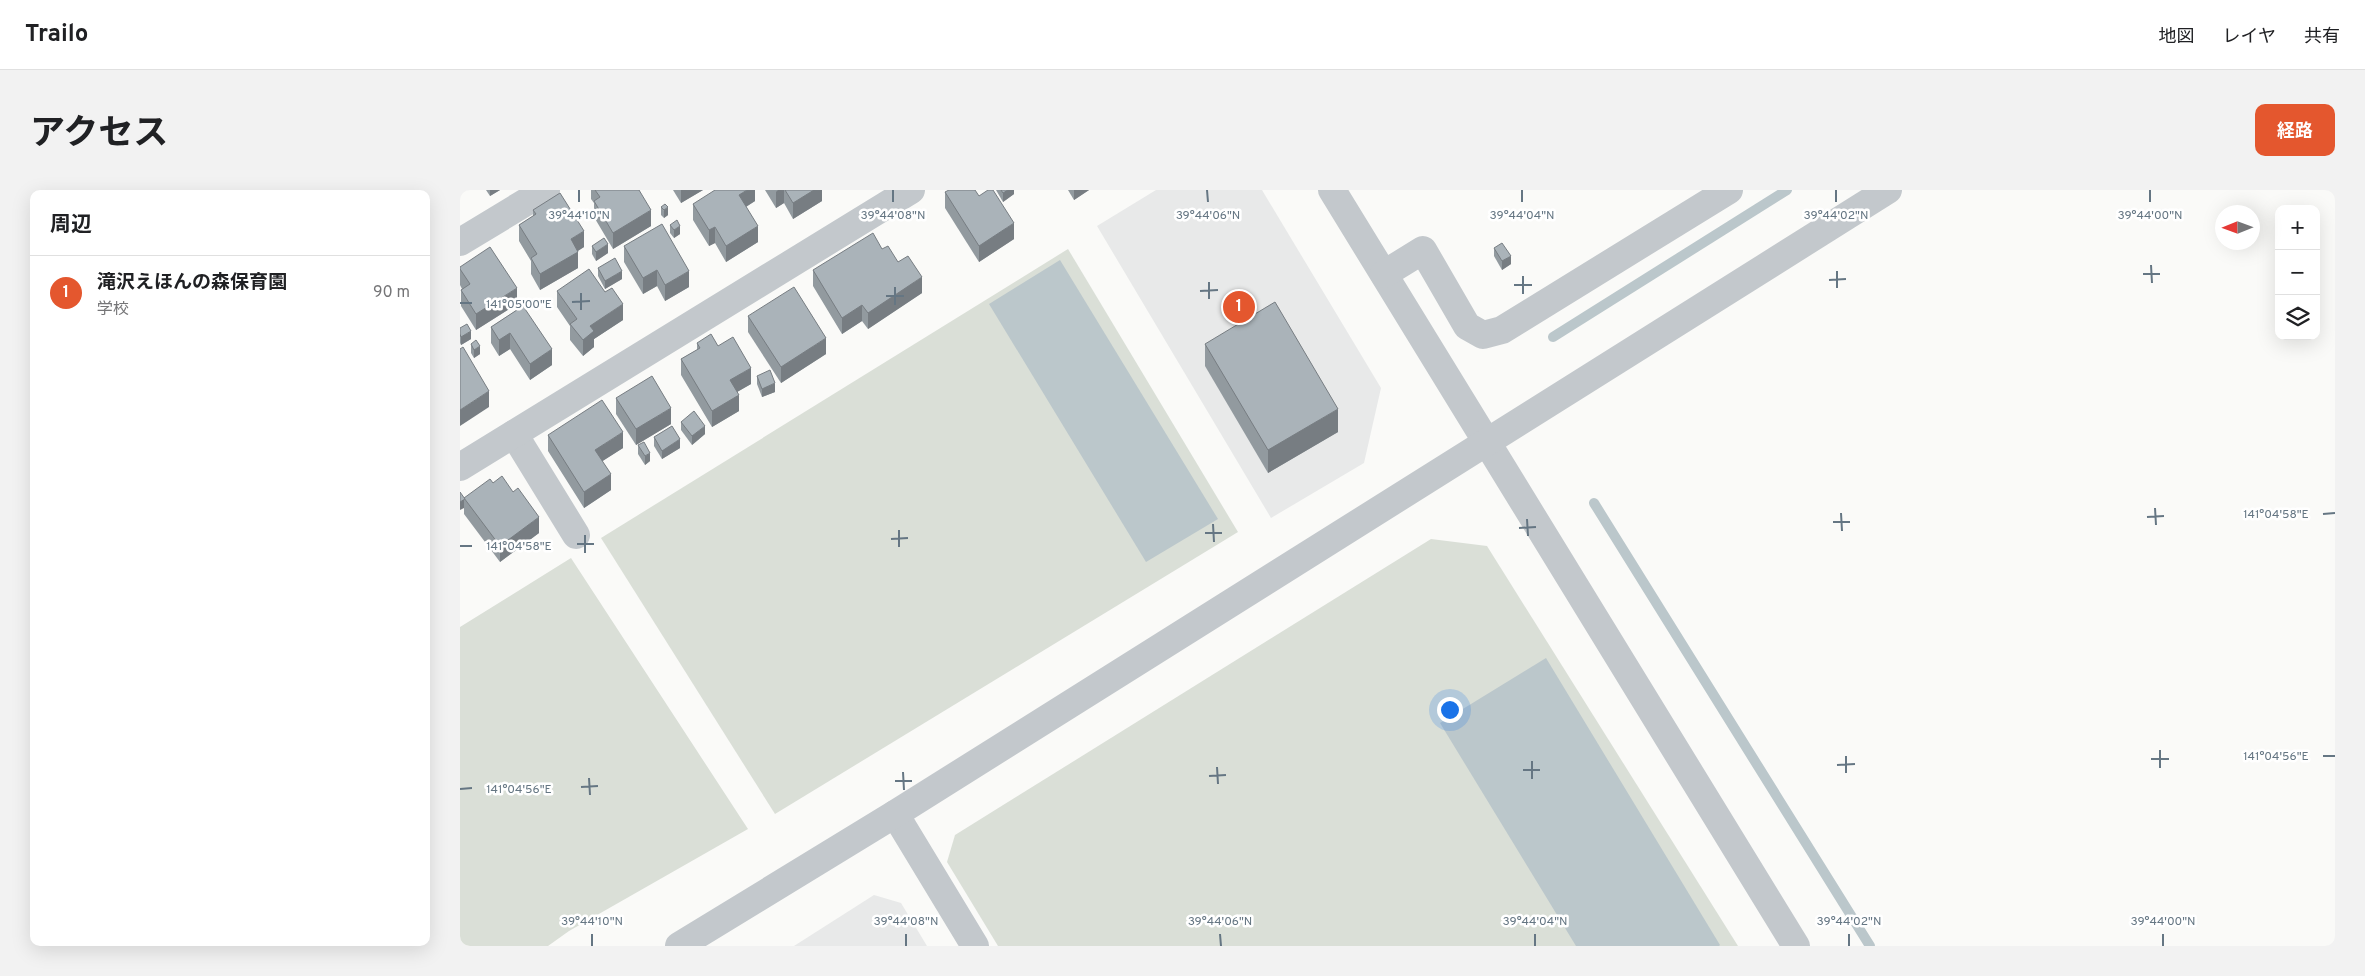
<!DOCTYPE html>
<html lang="ja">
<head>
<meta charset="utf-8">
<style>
	:root { --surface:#fff; --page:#f2f2f2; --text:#202124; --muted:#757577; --line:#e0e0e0; --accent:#e4572e }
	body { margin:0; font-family:Overpass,"Noto Sans JP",sans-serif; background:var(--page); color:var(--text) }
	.controls { position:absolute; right:15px; top:15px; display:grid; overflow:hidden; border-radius:10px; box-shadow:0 5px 20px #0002 }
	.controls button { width:45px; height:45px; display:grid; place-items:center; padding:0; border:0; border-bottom:1px solid var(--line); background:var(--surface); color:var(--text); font:25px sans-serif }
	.compass { position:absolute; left:1755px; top:15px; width:45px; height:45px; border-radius:50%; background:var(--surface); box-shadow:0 5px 20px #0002; rotate:269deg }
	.you { position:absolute; left:989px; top:519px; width:18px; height:18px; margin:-12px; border:4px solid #fff; border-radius:50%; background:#1a73e8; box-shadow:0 0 0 8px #1a73e833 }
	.badge { display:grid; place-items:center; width:32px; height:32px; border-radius:50%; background:var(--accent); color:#fff; font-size:16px; font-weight:700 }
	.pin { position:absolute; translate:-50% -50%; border:2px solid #fff; box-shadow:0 1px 5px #0006 }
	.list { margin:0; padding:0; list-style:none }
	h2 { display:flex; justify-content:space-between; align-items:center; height:65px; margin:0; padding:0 20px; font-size:21px }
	h2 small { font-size:16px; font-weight:400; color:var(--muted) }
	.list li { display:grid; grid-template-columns:32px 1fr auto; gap:15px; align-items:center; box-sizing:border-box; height:75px; padding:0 20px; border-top:1px solid var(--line) }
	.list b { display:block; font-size:19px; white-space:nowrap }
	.list p { margin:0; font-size:16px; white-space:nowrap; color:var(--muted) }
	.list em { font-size:16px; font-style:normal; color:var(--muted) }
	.icon { flex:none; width:28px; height:28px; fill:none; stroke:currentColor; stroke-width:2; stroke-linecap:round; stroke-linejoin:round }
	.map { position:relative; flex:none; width:1875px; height:756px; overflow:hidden; border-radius:10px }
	header { display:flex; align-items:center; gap:30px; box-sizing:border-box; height:70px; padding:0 25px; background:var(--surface); border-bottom:1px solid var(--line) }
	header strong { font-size:24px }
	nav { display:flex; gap:28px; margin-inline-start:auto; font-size:18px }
	.intro { display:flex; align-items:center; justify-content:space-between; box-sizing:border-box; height:120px; padding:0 30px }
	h1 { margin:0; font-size:35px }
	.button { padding:12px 22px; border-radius:10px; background:var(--accent); color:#fff; font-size:18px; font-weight:700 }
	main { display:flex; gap:30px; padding:0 30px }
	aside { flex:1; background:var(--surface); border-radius:10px; box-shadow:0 5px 20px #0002 }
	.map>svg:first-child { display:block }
	.built { fill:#e8e9e9 }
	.green { fill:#dadfd7 }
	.water { fill:#bbc7cb }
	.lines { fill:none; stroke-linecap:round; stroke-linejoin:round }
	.stream { stroke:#bbc7cb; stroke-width:10 }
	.minor { stroke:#c3c8cc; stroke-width:28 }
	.wall { fill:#929a9f }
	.shaded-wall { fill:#777d82 }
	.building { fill:#aab3b9; stroke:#777d82 }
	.ticks { fill:none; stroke:#657683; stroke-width:2 }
	.ticks-label { font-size:12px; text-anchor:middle; fill:#657683; stroke:#fff; stroke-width:5; stroke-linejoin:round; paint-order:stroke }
</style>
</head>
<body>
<header>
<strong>Trailo</strong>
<nav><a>地図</a><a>レイヤ</a><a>共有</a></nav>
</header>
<div class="intro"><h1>アクセス</h1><a class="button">経路</a></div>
<main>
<aside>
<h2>周辺<small></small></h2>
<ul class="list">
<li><span class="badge">1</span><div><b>滝沢えほんの森保育園</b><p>学校</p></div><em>90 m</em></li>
</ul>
</aside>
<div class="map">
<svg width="1875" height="756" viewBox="0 0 1875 756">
	<rect width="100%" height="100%" fill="#fafaf8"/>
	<g class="built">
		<polygon points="696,0 802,0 921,198 904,273 811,328 637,36"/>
		<polygon points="414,705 441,713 467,756 334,756"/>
	</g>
	<g class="green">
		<polygon points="608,59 778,342 315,624 141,348"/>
		<polygon points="971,349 1027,356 1278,756 538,756 487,672 495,645"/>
		<polygon points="111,368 288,639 109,741 88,756 0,756 0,437"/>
	</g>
	<g class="water">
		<polygon points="600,70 758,329 686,372 529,114"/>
		<polygon points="1086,468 1260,755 1259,756 1116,756 980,533"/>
	</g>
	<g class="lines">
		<g class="stream">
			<polyline points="1093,147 1327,0"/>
			<polyline points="1134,313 1410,756"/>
		</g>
		<g class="minor">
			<polyline points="872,0 1336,756"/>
			<polyline points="0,52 86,0"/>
			<polyline points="924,84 963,60 1007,136 1023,145 1042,140 1269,0"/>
			<polyline points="54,244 116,345"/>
			<polyline points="0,277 451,0"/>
			<polyline points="435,624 515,756"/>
			<polyline points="219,756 435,624 1428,0"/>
		</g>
	</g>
	<g class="wall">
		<polygon points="26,0 40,0 30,6"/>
		<polygon points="131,0 179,0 191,36 153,59 134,27 134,13 131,9"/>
		<polygon points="213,0 243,0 221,13"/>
		<polygon points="295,0 295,11 286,17 298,52 266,72 255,53 249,56 233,30 233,14"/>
		<polygon points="305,0 362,0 362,11 333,29 324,13 316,18"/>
		<polygon points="536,0 554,0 554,4 543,12"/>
		<polygon points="608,0 629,0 614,10"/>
		<polygon points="485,2 519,6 554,49 519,72 485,18"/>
		<polygon points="201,17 208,25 204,28 201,25"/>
		<polygon points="73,20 124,57 118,61 118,78 80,100 71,84 71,71 59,51 59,35 73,26"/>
		<polygon points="210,35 220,44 214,48 210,43"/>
		<polygon points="132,56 148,63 136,71 132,64"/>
		<polygon points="164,56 229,97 205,111 197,96 183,104 164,72"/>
		<polygon points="1034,58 1051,74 1042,80 1034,66"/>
		<polygon points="422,59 438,72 462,103 408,139 402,131 382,144 353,96 353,80"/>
		<polygon points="0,77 57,114 16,140 1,116 1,100 2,99 0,95"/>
		<polygon points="138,78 162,89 145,99 138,86"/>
		<polygon points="97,101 163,130 134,149 134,157 123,166 110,150 110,136 97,117"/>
		<polygon points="63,116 92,175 70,190 50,159 39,166 31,153 31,137"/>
		<polygon points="288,126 366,164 321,193 288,142"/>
		<polygon points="0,138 11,149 1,155 0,153"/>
		<polygon points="237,153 258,156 291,194 277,202 279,221 252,237 221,185 221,169 237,160"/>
		<polygon points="11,154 20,164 14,168 11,163"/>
		<polygon points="745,154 878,242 808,283 745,176"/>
		<polygon points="297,186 315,202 302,207 297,194"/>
		<polygon points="156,208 211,234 176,255 156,224"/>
		<polygon points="221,232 245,244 232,255 221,240"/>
		<polygon points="88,245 163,258 142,271 151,300 124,318 88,261"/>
		<polygon points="194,247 220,258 202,269 194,256"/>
		<polygon points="178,255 190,271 185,275 178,264"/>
		<polygon points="33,293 79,343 40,372 4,324 4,308"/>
	</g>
	<g class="shaded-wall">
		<polygon points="30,0 40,0 30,6"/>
		<polygon points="221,0 243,0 221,13"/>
		<polygon points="287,0 295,0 295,11 279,21 279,5"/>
		<polygon points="318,0 324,0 324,13 316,18 316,2"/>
		<polygon points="354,0 362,0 362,11 333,29 333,13"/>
		<polygon points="548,0 554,0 554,4 543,12 543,3"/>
		<polygon points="614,0 629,0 614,10"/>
		<polygon points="208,17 208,25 204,28 204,20"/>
		<polygon points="191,20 191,36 153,59 153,43"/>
		<polygon points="554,33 554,49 519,72 519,56"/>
		<polygon points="220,36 220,44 214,48 214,40"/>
		<polygon points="298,36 298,52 266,72 266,56"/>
		<polygon points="255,37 255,53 249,56 249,40"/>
		<polygon points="124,41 124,57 111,65 111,49"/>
		<polygon points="148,54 148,63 136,71 136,62"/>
		<polygon points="118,62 118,78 80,100 80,84"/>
		<polygon points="1051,66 1051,74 1042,80 1042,71"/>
		<polygon points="197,80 197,96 183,104 183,88"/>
		<polygon points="162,81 162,89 145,99 145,91"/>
		<polygon points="229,81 229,97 205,111 205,95"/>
		<polygon points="462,87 462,103 408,139 408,123"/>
		<polygon points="57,98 57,114 16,140 16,124"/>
		<polygon points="163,114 163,130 134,149 134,157 123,166 123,150 130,136"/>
		<polygon points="402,115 402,131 382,144 382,128"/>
		<polygon points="11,141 11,149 1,155 1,147"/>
		<polygon points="50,143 50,159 39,166 39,150"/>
		<polygon points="366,148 366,164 321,193 321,177"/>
		<polygon points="20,156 20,164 14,168 14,160"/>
		<polygon points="92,159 92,175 70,190 70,174"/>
		<polygon points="291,178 291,194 270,206 270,190"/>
		<polygon points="315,193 315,202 302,207 302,199"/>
		<polygon points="29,201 29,217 0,236 0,220"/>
		<polygon points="279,205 279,221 252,237 252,221"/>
		<polygon points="211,218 211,234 176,255 176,239"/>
		<polygon points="878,219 878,242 808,283 808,260"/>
		<polygon points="245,236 245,244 232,255 232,246"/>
		<polygon points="163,242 163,258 135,276 135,260"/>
		<polygon points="220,249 220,258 202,269 202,261"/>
		<polygon points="190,263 190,271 185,275 185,266"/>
		<polygon points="151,284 151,300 124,318 124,302"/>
		<polygon points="4,309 4,318 0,320 0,312"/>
		<polygon points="79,327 79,343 40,372 40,356"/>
	</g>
	<g class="building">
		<polygon points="135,0 179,0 191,20 153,43 134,11 140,7"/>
		<polygon points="255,0 287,0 279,5 298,36 266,56 255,37 249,40 233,14"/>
		<polygon points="325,0 354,0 333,13"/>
		<polygon points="489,0 515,0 519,6 528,0 533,0 554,33 519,56 485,2"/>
		<polygon points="541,0 548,0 543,3"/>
		<polygon points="100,3 124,41 111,49 118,62 80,84 71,68 77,64 59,35 76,24 73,20"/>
		<polygon points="205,14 208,17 204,20 201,17"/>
		<polygon points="217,30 220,36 214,40 210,35"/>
		<polygon points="202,34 229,81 205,95 197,80 183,88 164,56"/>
		<polygon points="413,43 422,59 428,56 438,72 448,66 462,87 408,123 402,115 382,128 353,80"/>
		<polygon points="144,48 148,54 136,62 132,56"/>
		<polygon points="1042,53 1051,66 1042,71 1034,58"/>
		<polygon points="30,57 57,98 16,124 1,100 10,94 0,79 0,77"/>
		<polygon points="155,68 162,81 145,91 138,78"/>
		<polygon points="129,79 145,102 152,98 163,114 130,136 134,141 123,150 110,134 117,129 97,101"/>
		<polygon points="334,97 366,148 321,177 288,126"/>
		<polygon points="815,112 878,219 808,260 745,154"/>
		<polygon points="63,116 92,159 70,174 50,143 39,150 31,137"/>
		<polygon points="7,134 11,141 1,147 0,144 0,138"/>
		<polygon points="251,144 258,156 273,147 291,178 270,190 279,205 252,221 221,169 240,158 237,153"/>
		<polygon points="16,150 20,156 14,160 11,154"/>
		<polygon points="3,157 29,201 0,220 0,159"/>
		<polygon points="310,180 315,193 302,199 297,186"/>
		<polygon points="192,186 211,218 176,239 156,208"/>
		<polygon points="142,210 163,242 135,260 151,284 124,302 88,245"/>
		<polygon points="234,221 245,236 232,246 221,232"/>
		<polygon points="212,236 220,249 202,261 194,247"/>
		<polygon points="184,252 190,263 185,266 178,255"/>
		<polygon points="42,286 53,302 58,298 79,327 40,356 4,308 30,289 33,293"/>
		<polygon points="0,302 5,309 0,312"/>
	</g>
	<path class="ticks" d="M119,0V12M433,0V12M747,0L748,12M1062,0V12M1376,0V12M1690,0V12M1691,75L1692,93M1377,81V98M1683,84H1700M1063,86V104M1369,90L1386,89M749,92V109M1054,95H1072M435,97V115M740,101L758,100M121,103V120M426,106H444M112,112L130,111M0,113H12M1695,318L1696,335M1381,323L1382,341M1863,324L1875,323M1687,327L1704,326M1067,329L1068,346M1373,332H1390M753,334L754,352M1059,338L1076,337M439,340V357M745,343H762M125,345V363M431,349L448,348M117,354H134M0,356H12M1700,560V578M1386,566V583M1863,566H1875M1691,569H1709M1072,571V589M1377,575L1395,574M757,577L758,594M1063,580H1080M443,582L444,600M749,586L766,585M129,588L130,605M435,591H452M121,597L138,596M0,599L12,598M132,744V756M446,744V756M760,744L761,756M1075,744V756M1389,744V756M1703,744V756"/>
	<g class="ticks-label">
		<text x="119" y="29">39°44'10"N</text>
		<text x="433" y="29">39°44'08"N</text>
		<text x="748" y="29">39°44'06"N</text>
		<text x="1062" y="29">39°44'04"N</text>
		<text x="1376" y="29">39°44'02"N</text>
		<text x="1690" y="29">39°44'00"N</text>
		<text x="59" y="118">141°05'00"E</text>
		<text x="1816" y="328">141°04'58"E</text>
		<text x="59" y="360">141°04'58"E</text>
		<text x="1816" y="570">141°04'56"E</text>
		<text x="59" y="603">141°04'56"E</text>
		<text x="132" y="735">39°44'10"N</text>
		<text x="446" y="735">39°44'08"N</text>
		<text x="760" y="735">39°44'06"N</text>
		<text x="1075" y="735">39°44'04"N</text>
		<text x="1389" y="735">39°44'02"N</text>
		<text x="1703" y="735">39°44'00"N</text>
	</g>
</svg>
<div class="controls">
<button>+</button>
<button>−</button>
<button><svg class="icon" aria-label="layers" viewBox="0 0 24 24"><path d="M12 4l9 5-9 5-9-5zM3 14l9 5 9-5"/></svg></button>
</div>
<svg class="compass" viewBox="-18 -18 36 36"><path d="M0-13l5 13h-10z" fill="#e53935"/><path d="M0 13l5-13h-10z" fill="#757577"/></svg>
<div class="you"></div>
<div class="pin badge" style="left:779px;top:117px">1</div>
</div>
</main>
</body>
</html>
